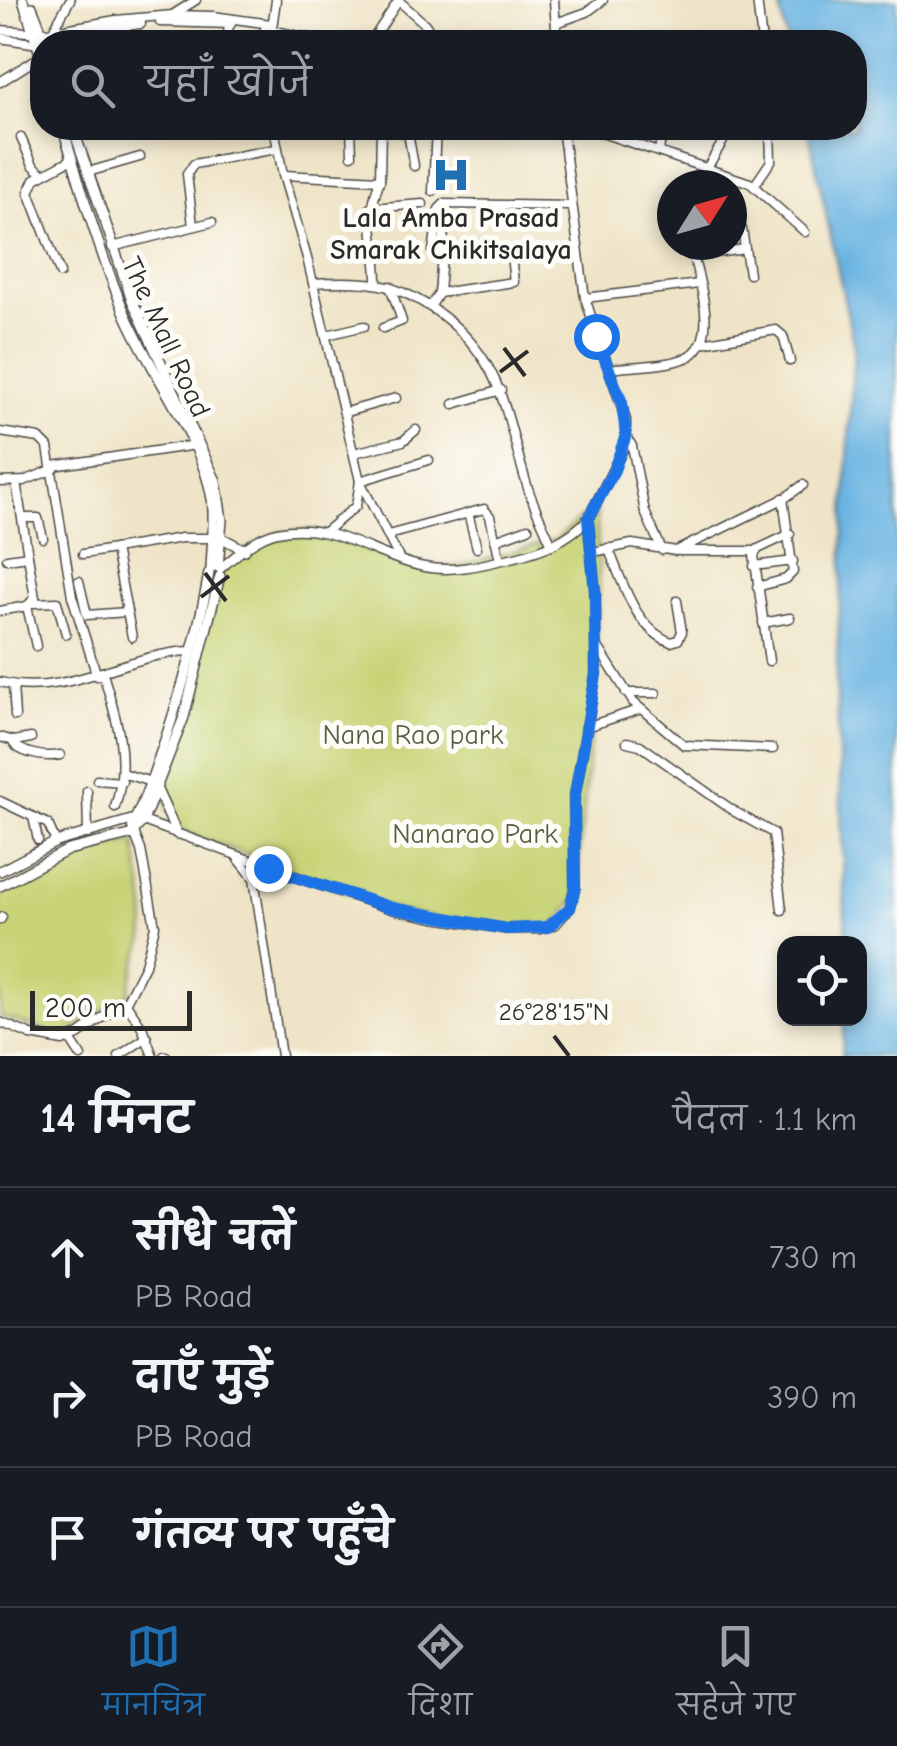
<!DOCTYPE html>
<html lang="hi">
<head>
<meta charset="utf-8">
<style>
	:root { --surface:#171b24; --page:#242831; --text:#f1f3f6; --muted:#9ea1a6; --line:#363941; --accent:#1f6fb2 }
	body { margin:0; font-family:"Comic Neue","Playpen Sans Deva",sans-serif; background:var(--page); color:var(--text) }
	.controls { position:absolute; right:30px; bottom:30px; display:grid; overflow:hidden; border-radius:20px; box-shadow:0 5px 15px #0003 }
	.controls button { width:90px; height:90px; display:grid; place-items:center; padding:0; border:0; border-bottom:2px solid var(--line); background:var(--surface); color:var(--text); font:50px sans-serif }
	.compass { position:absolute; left:657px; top:170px; width:90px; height:90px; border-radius:50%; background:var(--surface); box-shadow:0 5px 15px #0003; rotate:53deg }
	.scale { position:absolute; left:30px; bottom:25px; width:162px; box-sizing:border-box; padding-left:10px; border:5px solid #2b2b2b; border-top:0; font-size:28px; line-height:35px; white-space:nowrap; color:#2b2b2b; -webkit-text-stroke:8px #fdfcf7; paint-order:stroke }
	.stop { position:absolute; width:30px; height:30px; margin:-22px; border:8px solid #1a73e8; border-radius:50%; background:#fff }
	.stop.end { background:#1a73e8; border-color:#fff; box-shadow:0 2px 10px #0008 }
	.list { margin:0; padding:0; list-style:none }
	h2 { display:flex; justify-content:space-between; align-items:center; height:130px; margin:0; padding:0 40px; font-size:42px }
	h2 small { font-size:32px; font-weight:400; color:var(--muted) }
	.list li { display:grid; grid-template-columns:65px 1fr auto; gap:30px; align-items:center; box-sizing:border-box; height:140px; padding:0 40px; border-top:2px solid var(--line) }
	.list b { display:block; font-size:38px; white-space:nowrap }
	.list p { margin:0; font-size:32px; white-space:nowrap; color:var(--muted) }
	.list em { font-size:32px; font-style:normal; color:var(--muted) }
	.icon { flex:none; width:55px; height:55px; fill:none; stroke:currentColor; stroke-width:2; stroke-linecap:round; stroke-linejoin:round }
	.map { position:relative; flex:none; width:897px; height:1056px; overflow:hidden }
	.search { position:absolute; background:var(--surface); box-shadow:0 5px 15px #0003; left:30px; right:30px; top:30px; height:110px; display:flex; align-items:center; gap:25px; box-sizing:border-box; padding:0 35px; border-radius:40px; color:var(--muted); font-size:38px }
	.sheet { height:550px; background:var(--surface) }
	nav { display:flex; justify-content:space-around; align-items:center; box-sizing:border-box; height:140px; border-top:2px solid var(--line); background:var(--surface); font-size:28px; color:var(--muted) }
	nav a { display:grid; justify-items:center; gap:5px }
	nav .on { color:var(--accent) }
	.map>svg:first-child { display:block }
	.green { fill:#c7d374; stroke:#797f50; stroke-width:2.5 }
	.water { fill:#69b4e2; stroke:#4a7086; stroke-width:2.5 }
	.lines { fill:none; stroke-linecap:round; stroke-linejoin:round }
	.minor-casing { stroke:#484742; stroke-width:11 }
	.major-casing { stroke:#484742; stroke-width:12 }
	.minor { stroke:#fff; stroke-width:8 }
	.major { stroke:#fff; stroke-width:9 }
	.route { stroke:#1a73e8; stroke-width:12 }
	.ticks { fill:none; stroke:#2b2b2b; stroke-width:4 }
	.labels { text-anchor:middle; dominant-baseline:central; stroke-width:10; stroke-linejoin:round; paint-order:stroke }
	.poi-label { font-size:28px; font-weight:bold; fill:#2b2b2b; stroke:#fdfcf7 }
	.street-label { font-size:28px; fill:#2b2b2b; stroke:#fdfcf7 }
	.park-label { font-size:28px; fill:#5a5d41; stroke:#fdfcf7 }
	.ticks-label { font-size:25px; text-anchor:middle; fill:#2b2b2b; stroke:#fdfcf7; stroke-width:10; stroke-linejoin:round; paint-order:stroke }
</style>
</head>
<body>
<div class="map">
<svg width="897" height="1056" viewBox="0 0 897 1056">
	<rect width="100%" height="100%" fill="#fdfcf7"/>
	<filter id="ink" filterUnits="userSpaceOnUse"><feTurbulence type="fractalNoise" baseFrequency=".01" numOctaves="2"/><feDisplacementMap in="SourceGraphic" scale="20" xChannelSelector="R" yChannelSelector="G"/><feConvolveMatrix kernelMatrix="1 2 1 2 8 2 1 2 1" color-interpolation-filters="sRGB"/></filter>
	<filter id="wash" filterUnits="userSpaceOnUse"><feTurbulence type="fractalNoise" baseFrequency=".0048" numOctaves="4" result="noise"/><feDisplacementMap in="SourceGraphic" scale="40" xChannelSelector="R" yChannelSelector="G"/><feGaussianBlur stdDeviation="2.25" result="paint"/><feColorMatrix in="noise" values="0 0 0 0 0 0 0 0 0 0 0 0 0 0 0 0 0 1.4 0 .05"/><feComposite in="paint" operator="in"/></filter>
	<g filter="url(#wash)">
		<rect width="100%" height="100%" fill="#efe4c7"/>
		<g class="green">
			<polygon points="596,504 599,569 594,697 575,900 552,928 491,929 395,910 184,831 168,810 161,790 221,571 246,550 280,532 313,530 420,567 457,567 556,540"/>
			<path d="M135,841C138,868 148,905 145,931C143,954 130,970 129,993L61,1037L0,1016V895L82,854Z"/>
		</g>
		<polygon class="water" points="778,0 897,0 897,1056 842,1056 845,1019 860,1018 860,944 846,943 836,676 854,346 808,128 854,128 854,42 788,42"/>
	</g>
	<g filter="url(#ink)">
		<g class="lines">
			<g class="minor-casing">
				<g id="minor">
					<polyline points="554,0 557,42"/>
					<polyline points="757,0 762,42"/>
					<polyline points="399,1 425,24 437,42"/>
					<polyline points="174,14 196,0"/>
					<polyline points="160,22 231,24"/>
					<polyline points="556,23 587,12 603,0"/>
					<polyline points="265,29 329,42"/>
					<polyline points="0,30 42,33 116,20 173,15 213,16 271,24"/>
					<polyline points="52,32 70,0"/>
					<polyline points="0,38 38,44"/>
					<polyline points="65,42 102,29 141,24"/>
					<polyline points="227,42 229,24"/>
					<polyline points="270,42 276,0"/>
					<polyline points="371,42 399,0"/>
					<polyline points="513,42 514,41"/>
					<polyline points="0,82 41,56"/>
					<polyline points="274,128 283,175 307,258 360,481 356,506 326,531"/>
					<polyline points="351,128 352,155"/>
					<polyline points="587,128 750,183 805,232"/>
					<polyline points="203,130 205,128"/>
					<polyline points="381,130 408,133 414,166"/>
					<polyline points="21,138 33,165 43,174"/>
					<polyline points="659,152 661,136 665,133 707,134"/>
					<polyline points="707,168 725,138"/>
					<polyline points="88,172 140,157"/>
					<polyline points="283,175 380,180 381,128"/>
					<polyline points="754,186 771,161 770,128"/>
					<polyline points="433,191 436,128"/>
					<polyline points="370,208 423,204"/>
					<polyline points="193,226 187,174 194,164 276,149"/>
					<polyline points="742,229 749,274"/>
					<polyline points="112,247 212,222"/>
					<polyline points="433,252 439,209 444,204 570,206"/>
					<polyline points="693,256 745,249"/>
					<polyline points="60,273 29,192 35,179 72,159"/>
					<path d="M313,283C365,280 393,281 436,311C503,358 504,410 526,482C532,503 543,524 552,545"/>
					<path d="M377,283C377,241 364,220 380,180"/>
					<polyline points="439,293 444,231"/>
					<polyline points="585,298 699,284"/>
					<polyline points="430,307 439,293 514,282 511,256 516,253"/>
					<polyline points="383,328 402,321 390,286"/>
					<polyline points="327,335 364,326"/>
					<polyline points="702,343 776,330 783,336 790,361"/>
					<path d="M609,369C630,366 670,366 688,357C722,339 697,274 690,245"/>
					<polyline points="454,404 501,390"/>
					<polyline points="346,412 396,398"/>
					<polyline points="0,432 39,438 48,447 72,596 97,676"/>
					<polyline points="626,436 632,446 645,512 662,550"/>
					<polyline points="354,453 403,441 416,430"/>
					<polyline points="53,466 196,445"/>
					<polyline points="360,481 429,460"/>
					<polyline points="0,482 24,481 54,469"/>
					<polyline points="362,485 400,560"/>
					<polyline points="468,513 477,548"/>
					<polyline points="22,518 38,518 43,538"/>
					<polyline points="388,535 484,509 490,516 500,560"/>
					<polyline points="495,540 528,528"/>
					<path d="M608,548C623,581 634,628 671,642L678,640L682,632L677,601"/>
					<polyline points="115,549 132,637"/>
					<polyline points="680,551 756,551"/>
					<polyline points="593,552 632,544 676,551 785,498 803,485"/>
					<polyline points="83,554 182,538 213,538"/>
					<polyline points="7,559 28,556"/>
					<polyline points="754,566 793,561"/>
					<path d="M220,569C235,556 257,536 277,532C332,520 373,557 424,567C455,573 485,564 515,557C543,550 567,541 588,519"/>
					<polyline points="79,581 87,615 127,612"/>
					<polyline points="757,587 786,579 793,572 783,498"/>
					<polyline points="33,603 57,602 66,634"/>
					<polyline points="27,606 36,646"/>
					<polyline points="0,611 27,606 35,598 16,482"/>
					<polyline points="763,623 790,618"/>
					<polyline points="596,644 633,702 684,745 773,749"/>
					<polyline points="769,661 754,555 758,549 790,534"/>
					<path d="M103,674C117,718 130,761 115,807"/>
					<path d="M0,682C69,699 125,653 192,651"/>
					<polyline points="13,685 15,716"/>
					<polyline points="626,693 656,693"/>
					<polyline points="586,727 641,709"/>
					<polyline points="0,737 14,741 31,738"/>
					<path d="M12,741C19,754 46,758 60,755"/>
					<polyline points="627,742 640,745 735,812 773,833 782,910"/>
					<polyline points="122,773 151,782"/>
					<polyline points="97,780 122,782"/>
					<polyline points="87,791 88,834"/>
					<polyline points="0,801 48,824 56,842"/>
					<polyline points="33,817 38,840"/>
					<polyline points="143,821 305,880 392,909 435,918 507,929 540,929 556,924 570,908 575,888 574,800 596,674 595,591 588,519 625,445 626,420 585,298 562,128"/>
					<polyline points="238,858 254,878 281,1056"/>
					<polyline points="0,920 2,917"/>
					<polyline points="125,1002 142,1027 153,1056"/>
					<polyline points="0,1022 31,1035 63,1041 78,1035 127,1000 145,965 155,926 141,850 132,827"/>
					<polyline points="70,1039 81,1056"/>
					<polyline points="119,1056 147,1037"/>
					<polyline points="164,1056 166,1056"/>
				</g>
			</g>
			<g class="major-casing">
				<g id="major">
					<polyline points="23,0 42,60"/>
					<polyline points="32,7 46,42"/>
					<path d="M63,128C81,189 99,251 124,311C148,369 202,437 212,499C215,521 212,545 211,568"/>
					<polyline points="73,128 132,300 216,481 222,520 218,567"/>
					<polyline points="222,538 245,550"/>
					<polyline points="157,790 177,834"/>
					<path d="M0,871L56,842L135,819C147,796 154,771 163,746C182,690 199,632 209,573"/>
					<polyline points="0,886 68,850 130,835 143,821 184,717 220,576"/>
				</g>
			</g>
			<use href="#minor" class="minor"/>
			<use href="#major" class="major"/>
		</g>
	</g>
	<g class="lines" filter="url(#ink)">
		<polyline class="route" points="268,868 392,908 506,929 548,927 570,908 575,888 574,800 596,674 595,592 588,519 614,470 626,435 622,403 596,336"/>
	</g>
	<path class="ticks" d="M504,348L525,376M500,372L528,351M205,573L226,601M201,597L229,576M554,1036L569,1056"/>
	<defs>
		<g id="hospital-bare" transform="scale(3)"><path d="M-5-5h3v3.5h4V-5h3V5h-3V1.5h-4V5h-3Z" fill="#1f6fb2" stroke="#fdfcf7" stroke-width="2.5" paint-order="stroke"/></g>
	</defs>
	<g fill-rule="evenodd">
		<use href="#hospital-bare" x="451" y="175"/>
	</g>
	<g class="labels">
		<g class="poi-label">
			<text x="451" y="218">Lala Amba Prasad<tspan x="451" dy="32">Smarak Chikitsalaya</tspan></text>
		</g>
		<g class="street-label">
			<text transform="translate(166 337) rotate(65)">The Mall Road</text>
		</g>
		<g class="park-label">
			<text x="413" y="735">Nana Rao park</text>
			<text x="475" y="834">Nanarao Park</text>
		</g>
	</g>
	<g class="ticks-label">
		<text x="554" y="1020">26°28'15"N</text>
	</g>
</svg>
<div class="controls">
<button><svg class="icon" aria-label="locate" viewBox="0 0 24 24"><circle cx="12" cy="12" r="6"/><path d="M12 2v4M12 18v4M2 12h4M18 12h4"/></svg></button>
</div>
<svg class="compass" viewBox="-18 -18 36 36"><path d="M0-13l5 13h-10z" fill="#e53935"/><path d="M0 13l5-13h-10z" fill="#9ea1a6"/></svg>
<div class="scale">200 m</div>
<div class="stop" style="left:596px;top:336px"></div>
<div class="stop end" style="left:268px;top:868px"></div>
<div class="search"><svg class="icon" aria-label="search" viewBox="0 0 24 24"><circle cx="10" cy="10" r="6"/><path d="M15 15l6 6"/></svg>यहाँ खोजें</div>
</div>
<section class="sheet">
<h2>14 मिनट<small>पैदल · 1.1 km</small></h2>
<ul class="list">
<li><svg class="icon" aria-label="ahead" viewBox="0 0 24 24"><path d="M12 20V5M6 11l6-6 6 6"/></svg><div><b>सीधे चलें</b><p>PB Road</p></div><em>730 m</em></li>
<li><svg class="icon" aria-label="right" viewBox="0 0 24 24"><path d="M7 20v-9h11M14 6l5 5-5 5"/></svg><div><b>दाएँ मुड़ें</b><p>PB Road</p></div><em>390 m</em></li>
<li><svg class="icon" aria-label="arrive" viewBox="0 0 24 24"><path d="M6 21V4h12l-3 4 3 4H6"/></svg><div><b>गंतव्य पर पहुँचे</b></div></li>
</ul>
</section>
<nav>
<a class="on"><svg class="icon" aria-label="map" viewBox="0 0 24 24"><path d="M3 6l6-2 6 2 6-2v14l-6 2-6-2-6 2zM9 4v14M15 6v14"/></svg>मानचित्र</a>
<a><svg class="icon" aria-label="directions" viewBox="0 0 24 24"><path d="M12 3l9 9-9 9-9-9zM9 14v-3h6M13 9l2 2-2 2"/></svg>दिशा</a>
<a><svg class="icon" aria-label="saved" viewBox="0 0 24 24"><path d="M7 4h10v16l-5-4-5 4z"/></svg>सहेजे गए</a>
</nav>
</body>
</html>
